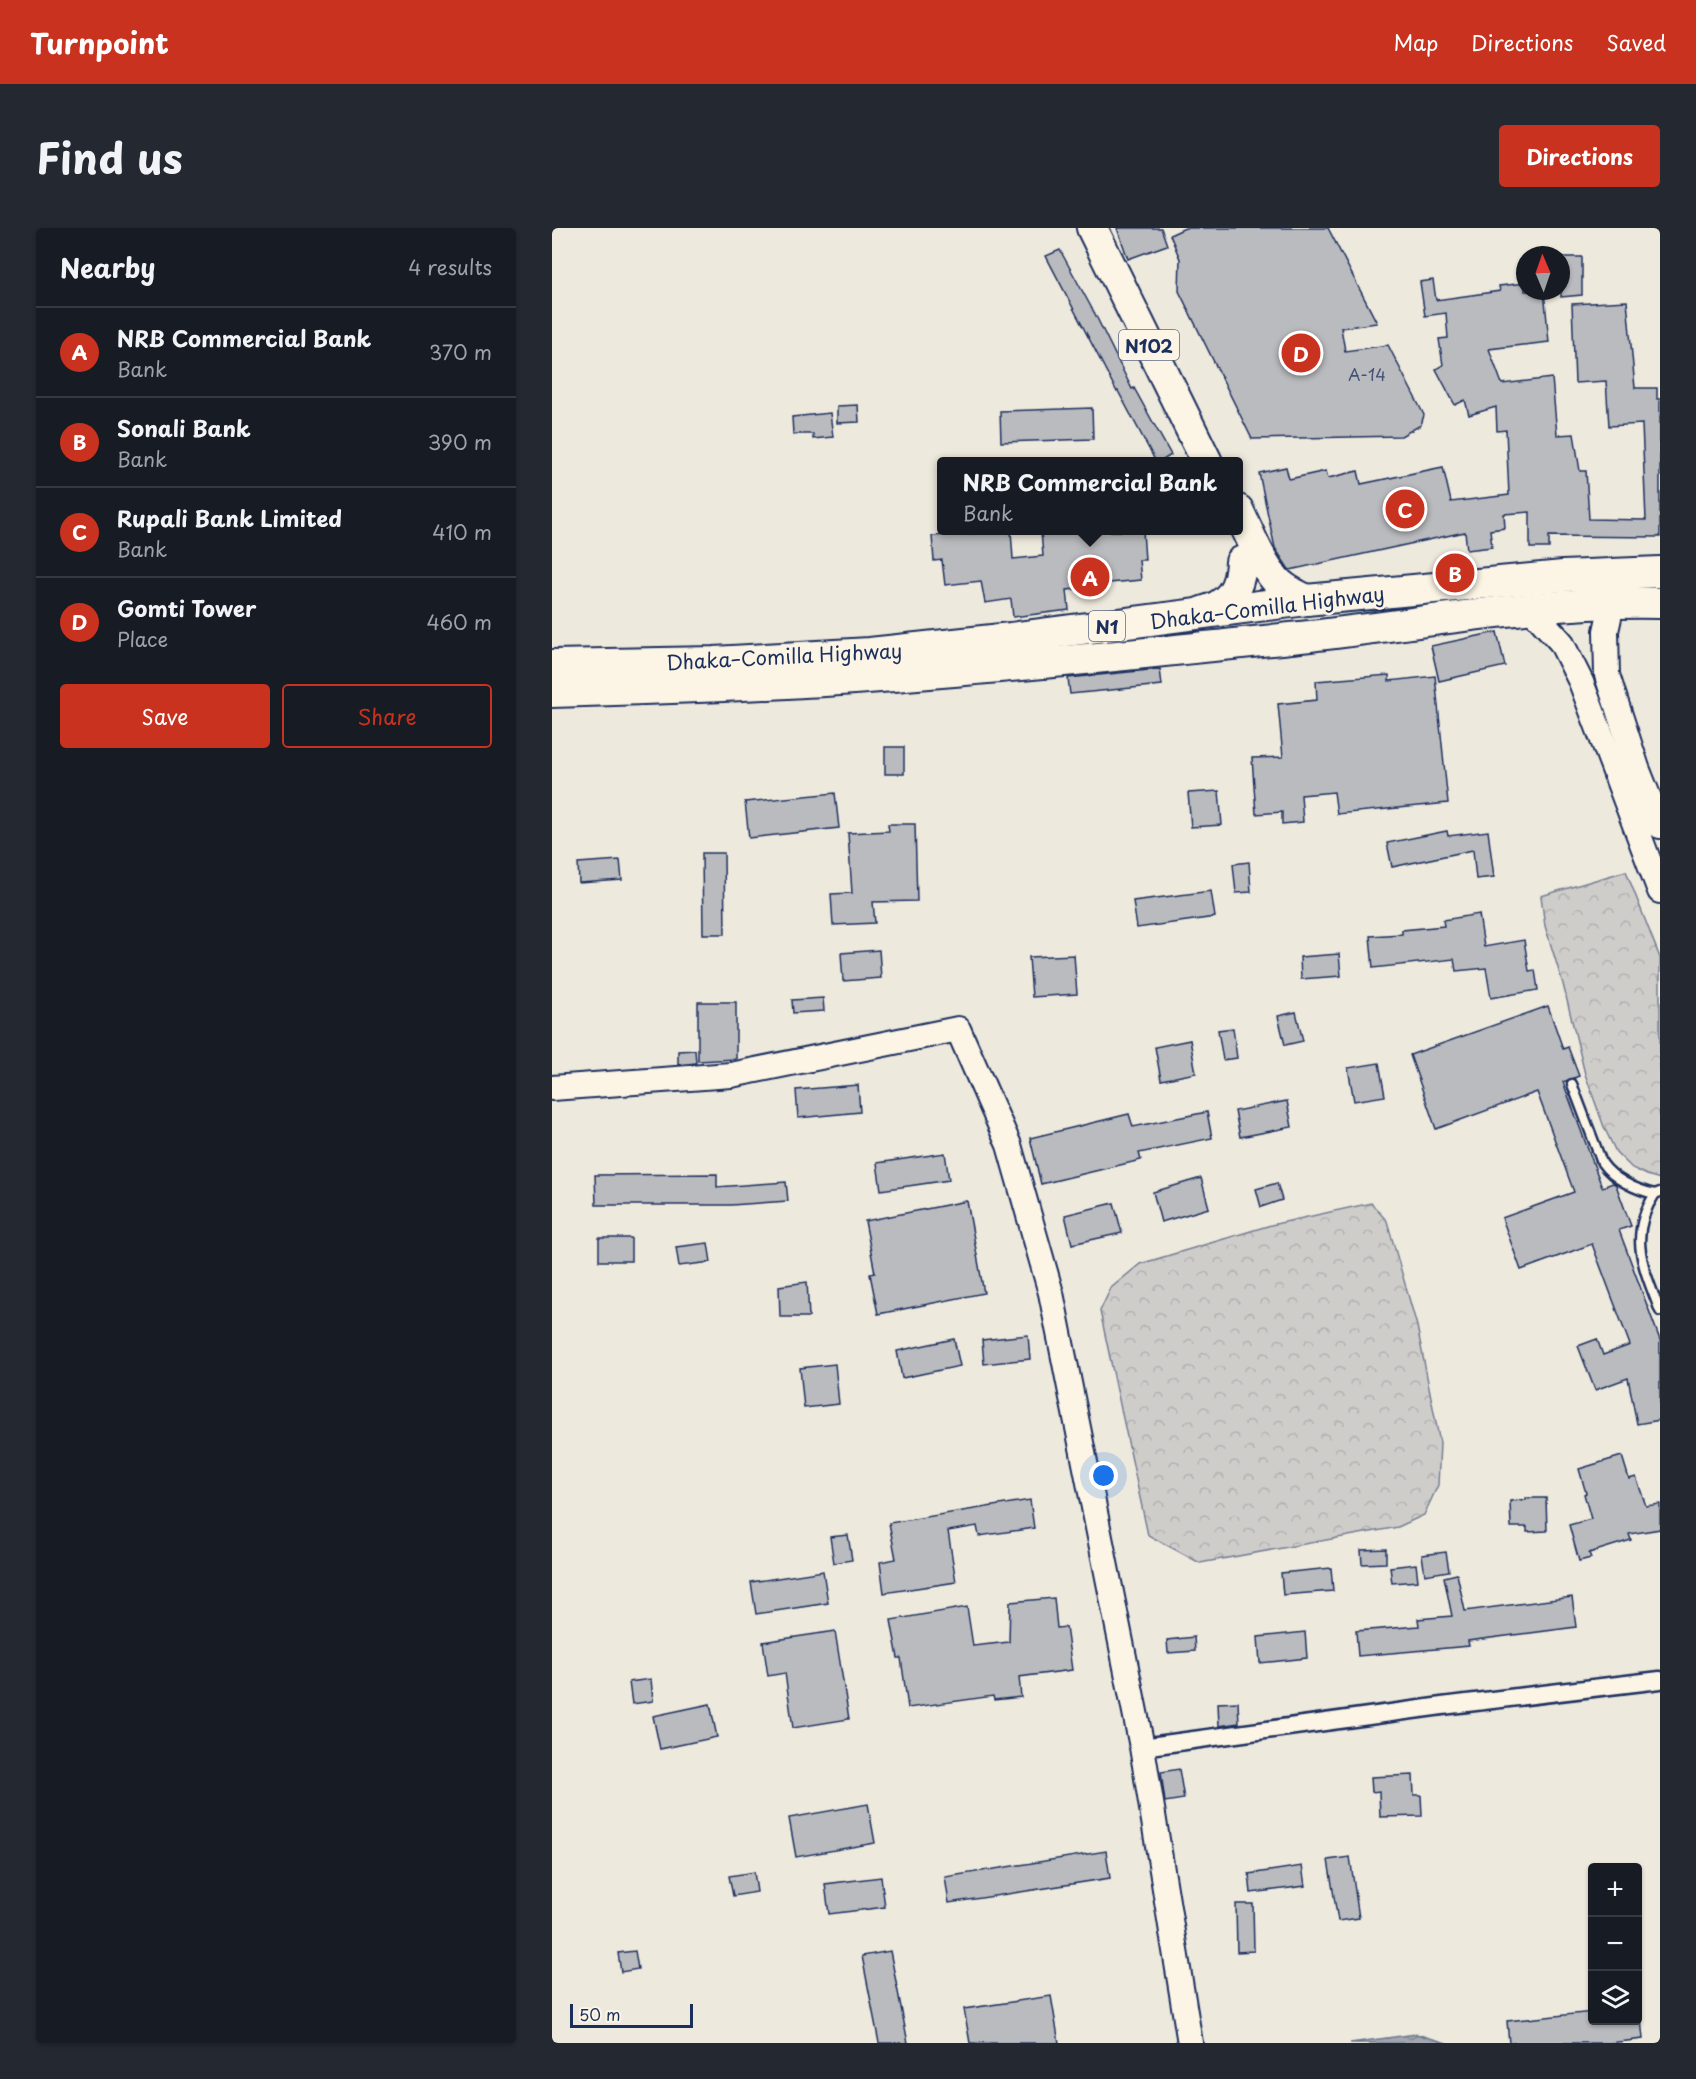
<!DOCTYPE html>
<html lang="en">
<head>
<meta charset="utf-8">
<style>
	:root { --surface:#171b24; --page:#242831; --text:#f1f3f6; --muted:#9ea1a6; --line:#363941; --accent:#c8321e }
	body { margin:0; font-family:"Playpen Sans",sans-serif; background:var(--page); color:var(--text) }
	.controls { position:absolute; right:18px; bottom:18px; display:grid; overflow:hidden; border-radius:6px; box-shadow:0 2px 4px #0004 }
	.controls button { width:54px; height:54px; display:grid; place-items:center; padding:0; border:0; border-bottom:2px solid var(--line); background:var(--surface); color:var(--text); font:30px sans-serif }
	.compass { position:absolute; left:964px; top:18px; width:54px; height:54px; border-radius:50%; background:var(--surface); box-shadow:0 2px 4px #0004; rotate:358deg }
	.scale { position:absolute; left:18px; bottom:15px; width:123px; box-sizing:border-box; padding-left:6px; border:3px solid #1b2f5e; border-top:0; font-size:16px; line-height:21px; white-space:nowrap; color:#1b2f5e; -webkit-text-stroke:4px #fcf5e5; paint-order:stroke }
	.you { position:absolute; left:552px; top:1248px; width:21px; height:21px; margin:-15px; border:4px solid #fff; border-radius:50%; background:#1a73e8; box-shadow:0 0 0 9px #1a73e833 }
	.badge { display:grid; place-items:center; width:39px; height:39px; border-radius:50%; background:var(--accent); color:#fff; font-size:20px; font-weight:700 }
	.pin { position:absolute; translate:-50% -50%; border:3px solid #fff; box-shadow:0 2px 6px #0006 }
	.popup { position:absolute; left:385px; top:229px; width:306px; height:78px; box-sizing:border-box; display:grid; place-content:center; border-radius:6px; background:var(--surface); filter:drop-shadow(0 2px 4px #0005); font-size:20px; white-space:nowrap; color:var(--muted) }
	.popup b { font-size:22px; color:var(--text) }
	.popup::after { content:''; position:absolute; left:50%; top:100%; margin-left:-12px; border:12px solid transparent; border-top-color:var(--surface) }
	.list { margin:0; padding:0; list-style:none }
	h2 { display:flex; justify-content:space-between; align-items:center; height:78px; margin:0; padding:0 24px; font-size:26px }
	h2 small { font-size:20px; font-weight:400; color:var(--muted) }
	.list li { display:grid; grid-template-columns:39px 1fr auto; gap:18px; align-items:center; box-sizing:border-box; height:90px; padding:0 24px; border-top:2px solid var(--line) }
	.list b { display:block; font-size:22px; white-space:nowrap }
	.list p { margin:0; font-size:20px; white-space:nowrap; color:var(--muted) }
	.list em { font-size:20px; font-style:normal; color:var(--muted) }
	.actions { display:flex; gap:12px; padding:18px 24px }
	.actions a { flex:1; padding:14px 0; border:2px solid var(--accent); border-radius:6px; text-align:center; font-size:21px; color:var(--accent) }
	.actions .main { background:var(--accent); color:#fff }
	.icon { flex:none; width:33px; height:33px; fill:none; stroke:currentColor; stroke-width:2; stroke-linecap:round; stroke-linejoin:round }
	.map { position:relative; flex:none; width:1108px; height:1815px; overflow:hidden; border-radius:6px }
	header { display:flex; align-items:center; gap:36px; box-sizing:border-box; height:84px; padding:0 30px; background:var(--accent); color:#fff }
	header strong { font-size:28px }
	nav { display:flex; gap:33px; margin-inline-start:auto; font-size:21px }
	.intro { display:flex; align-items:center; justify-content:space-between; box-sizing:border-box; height:144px; padding:0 36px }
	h1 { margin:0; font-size:42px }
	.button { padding:15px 27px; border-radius:6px; background:var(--accent); color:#fff; font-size:21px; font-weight:700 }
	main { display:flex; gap:36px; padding:0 36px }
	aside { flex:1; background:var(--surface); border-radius:6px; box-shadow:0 2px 4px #0004 }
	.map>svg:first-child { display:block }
	.forest { fill:url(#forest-crowns); stroke:#757e94; stroke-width:1.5 }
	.water { fill:url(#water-waves); stroke:#6c778f; stroke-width:1.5 }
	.building { fill:#babbbe; stroke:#1b2f5e; stroke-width:1.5 }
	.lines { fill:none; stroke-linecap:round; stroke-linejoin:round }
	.lane-casing { stroke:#1b2f5e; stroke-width:13 }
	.street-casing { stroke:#1b2f5e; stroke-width:21 }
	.secondary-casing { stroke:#1b2f5e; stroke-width:28 }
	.highway-casing { stroke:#1b2f5e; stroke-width:34 }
	.lane { stroke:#fcf5e5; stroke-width:8 }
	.street { stroke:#fcf5e5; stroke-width:16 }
	.secondary { stroke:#fcf5e5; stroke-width:24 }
	.highway { stroke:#fcf5e5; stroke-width:30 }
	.labels { text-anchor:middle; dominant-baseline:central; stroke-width:5; stroke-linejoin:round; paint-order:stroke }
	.number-label { font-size:16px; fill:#435276 }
	.shield { fill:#fcf5e5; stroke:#5e6a86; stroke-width:1.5 }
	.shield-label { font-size:18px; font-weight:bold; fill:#1b2f5e }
	.street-label { font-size:20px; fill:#1b2f5e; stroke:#fcf5e5 }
</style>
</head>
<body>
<header>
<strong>Turnpoint</strong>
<nav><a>Map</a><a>Directions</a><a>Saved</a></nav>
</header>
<div class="intro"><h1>Find us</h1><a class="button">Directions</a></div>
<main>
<aside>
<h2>Nearby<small>4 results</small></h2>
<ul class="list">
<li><span class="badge">A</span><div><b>NRB Commercial Bank</b><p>Bank</p></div><em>370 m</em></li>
<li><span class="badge">B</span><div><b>Sonali Bank</b><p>Bank</p></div><em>390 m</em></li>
<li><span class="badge">C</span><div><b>Rupali Bank Limited</b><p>Bank</p></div><em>410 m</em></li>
<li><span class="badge">D</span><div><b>Gomti Tower</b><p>Place</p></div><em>460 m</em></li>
</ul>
<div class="actions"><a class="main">Save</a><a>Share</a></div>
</aside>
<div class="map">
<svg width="1108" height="1815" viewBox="0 0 1108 1815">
	<defs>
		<pattern id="forest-crowns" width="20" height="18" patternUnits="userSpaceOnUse" patternTransform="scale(1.5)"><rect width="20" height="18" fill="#cfcdca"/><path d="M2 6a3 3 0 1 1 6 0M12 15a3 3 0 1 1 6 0" fill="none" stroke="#b1b0b0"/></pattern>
		<pattern id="water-waves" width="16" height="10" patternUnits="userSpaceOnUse" patternTransform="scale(1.5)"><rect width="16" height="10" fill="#a2a7af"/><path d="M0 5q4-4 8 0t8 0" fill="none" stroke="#838892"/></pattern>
	</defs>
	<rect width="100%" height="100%" fill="#eee9dd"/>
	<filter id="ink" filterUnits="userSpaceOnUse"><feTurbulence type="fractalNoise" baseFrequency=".0167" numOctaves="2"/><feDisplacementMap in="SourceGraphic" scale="12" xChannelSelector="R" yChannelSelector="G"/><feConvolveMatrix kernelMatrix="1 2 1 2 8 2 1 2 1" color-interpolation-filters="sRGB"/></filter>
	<g filter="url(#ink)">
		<g class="forest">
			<polygon points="1074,643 1108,730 1108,951 1095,947 1080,940 1064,924 1052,899 1033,846 1011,756 993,698 989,668"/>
			<polygon points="819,975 835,993 865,1098 888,1215 886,1257 872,1287 846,1299 648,1335 596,1307 548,1083 559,1060 588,1036 719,997"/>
		</g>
		<polygon class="water" points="864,1806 895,1815 798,1815"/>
		<g class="building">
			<polygon points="565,0 609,0 615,17 576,31"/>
			<polygon points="633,0 776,0 825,95 789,100 793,123 836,117 872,187 869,197 849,208 700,211 627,63 628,31 618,7"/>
			<polygon points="508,22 544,88 580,161 582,160 619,227 608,234 604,234 566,163 565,164 494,28"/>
			<polygon points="1009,29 1030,29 1030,67 1009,69"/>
			<polygon points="881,52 884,72 948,63 947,58 973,55 973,63 992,63 997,114 937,121 950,156 1000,150 1005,207 1022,206 1028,243 1034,243 1037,291 1094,292 1090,196 1057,198 1054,153 1023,155 1020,76 1075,73 1083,160 1105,160 1105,171 1108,171 1108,309 997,308 997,320 978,320 978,284 952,286 953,300 938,302 940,319 915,322 913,304 738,342 736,340 723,320 707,245 734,239 737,251 774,243 776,250 806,243 809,256 891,239 899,274 957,267 954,202 945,203 944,179 917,187 913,172 903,177 884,141 891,137 887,111 896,110 894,85 873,88 868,54"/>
			<polygon points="306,177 307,194 285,195 285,178"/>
			<polygon points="540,180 541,211 449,214 448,183"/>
			<polygon points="278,185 281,209 261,211 261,206 241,206 240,189"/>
			<polygon points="459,303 461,331 491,328 489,303 591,303 593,332 587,332 589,352 524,358 524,361 515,362 517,382 461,389 459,371 433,375 429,353 393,357 390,332 382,333 380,308"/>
			<polygon points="945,404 953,438 887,453 879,418"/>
			<polygon points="608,441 610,457 518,466 516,450"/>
			<polygon points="837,447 837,453 883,448 896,575 785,586 782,564 749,567 751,594 730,596 730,584 704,586 700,530 731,529 726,476 765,472 764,453"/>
			<rect x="333" y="519" width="19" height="27"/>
			<polygon points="667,563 670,597 639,599 636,565"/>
			<polygon points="283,565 287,600 197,610 193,574"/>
			<polygon points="336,596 363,596 365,673 321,674 323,695 281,697 279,666 300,665 296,605 337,603"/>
			<polygon points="895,603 896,608 936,603 942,649 924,651 921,622 840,639 835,615"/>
			<polygon points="150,625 172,625 173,706 151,706"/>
			<polygon points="68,632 70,652 27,655 26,635"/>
			<polygon points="697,634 699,664 684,665 681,636"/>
			<polygon points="659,663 663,689 585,700 581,673"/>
			<polygon points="927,686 932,719 972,712 977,743 983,742 986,762 939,770 934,740 904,743 902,731 821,740 818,708 850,706 850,702 892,698 891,692"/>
			<polygon points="327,722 329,750 291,753 289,725"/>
			<polygon points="787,726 789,748 749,751 748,729"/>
			<polygon points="522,727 525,766 480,769 477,729"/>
			<polygon points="271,770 272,783 241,785 240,772"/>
			<polygon points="146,774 184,774 184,831 146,833"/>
			<polygon points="996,778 1011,821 1016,819 1027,848 1011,854 1050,959 1061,955 1064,957 1079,998 1067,1002 1108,1112 1108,1192 1085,1196 1076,1150 1043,1162 1026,1118 1045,1111 1051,1127 1078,1117 1040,1016 969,1042 950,990 1022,964 985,864 884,901 858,827"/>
			<polygon points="744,784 751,813 733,817 726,788"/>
			<polygon points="681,800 685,830 671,832 666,802"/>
			<polygon points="638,812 644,845 609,852 603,819"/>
			<polygon points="143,822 144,835 126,837 126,823"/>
			<polygon points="827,835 833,868 802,873 796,840"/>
			<polygon points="306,857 308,884 246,890 244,862"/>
			<polygon points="735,873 740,899 688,909 683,883"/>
			<polygon points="655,884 660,910 587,925 589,932 489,956 478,910 577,886 581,899"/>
			<polygon points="393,925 397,952 329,962 325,935"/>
			<polygon points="165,946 165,959 234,954 236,973 179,977 44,977 43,947"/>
			<polygon points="649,950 657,980 609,994 601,964"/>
			<polygon points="725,955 730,972 709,979 704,961"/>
			<polygon points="415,973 432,1065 326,1086 318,1046 323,1045 313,993"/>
			<polygon points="562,975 570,1005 520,1016 513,987"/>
			<rect x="47" y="1010" width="32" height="23"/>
			<polygon points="156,1015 159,1034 127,1038 124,1019"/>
			<polygon points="255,1054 257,1089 228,1089 227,1058"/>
			<polygon points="476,1107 478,1131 432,1136 430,1112"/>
			<polygon points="402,1111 408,1138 350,1150 345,1123"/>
			<polygon points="283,1136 287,1176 252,1180 248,1140"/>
			<polygon points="1070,1228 1077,1251 1084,1249 1094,1278 1108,1276 1108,1301 1077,1306 1079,1312 1037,1325 1039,1330 1027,1333 1017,1297 1039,1291 1032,1266 1034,1265 1027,1241"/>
			<polygon points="974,1270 994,1270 995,1303 975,1304 975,1299 959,1299 958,1273 974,1272"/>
			<polygon points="478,1272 482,1300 427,1308 425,1298 396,1303 404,1354 332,1365 328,1334 344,1331 337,1295"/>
			<polygon points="296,1307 300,1332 282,1335 278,1309"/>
			<polygon points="834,1321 834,1335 810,1336 809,1322"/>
			<polygon points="894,1324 897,1343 873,1347 870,1327"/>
			<polygon points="864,1336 866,1353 840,1355 838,1339"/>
			<polygon points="779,1340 781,1363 731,1367 729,1345"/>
			<polygon points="271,1343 276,1375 204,1386 199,1354"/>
			<polygon points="905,1346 913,1383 1020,1369 1024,1399 916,1413 917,1418 806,1428 804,1403 867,1398 866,1391 900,1388 892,1349"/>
			<polygon points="502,1370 505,1400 514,1399 520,1442 467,1449 469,1469 442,1472 441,1468 356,1480 349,1430 346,1430 339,1392 415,1379 421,1418 457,1414 458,1374"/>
			<polygon points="283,1403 297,1491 241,1500 233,1445 216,1448 211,1414"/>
			<polygon points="753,1404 755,1430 708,1435 706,1409"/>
			<polygon points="642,1409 643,1423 616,1425 615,1412"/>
			<polygon points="99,1451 101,1473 80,1476 77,1454"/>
			<polygon points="686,1474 687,1495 667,1498 666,1475"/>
			<polygon points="158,1476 165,1509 108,1521 101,1488"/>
			<polygon points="627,1541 632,1571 613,1574 609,1544"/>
			<polygon points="861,1547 862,1567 869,1567 870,1588 828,1589 827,1563 820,1564 819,1549"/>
			<polygon points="316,1576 323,1615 244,1629 237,1590"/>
			<polygon points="554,1623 558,1650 397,1675 393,1649"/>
			<polygon points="798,1629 807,1690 786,1693 776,1632"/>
			<polygon points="750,1638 753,1658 699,1665 697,1646"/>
			<polygon points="202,1644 205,1664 181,1668 177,1648"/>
			<polygon points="329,1649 333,1679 277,1686 273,1656"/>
			<polygon points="684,1676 701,1676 702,1723 685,1724"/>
			<polygon points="83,1723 86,1741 69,1744 66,1725"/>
			<polygon points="338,1723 356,1815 327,1815 310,1728"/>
			<polygon points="499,1768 507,1815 418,1815 412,1781"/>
			<polygon points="1041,1784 1041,1792 1089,1792 1091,1811 1058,1815 957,1815 955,1793"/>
		</g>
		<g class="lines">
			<g class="lane-casing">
				<g id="lane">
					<path d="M1020,856L1050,935C1061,951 1084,962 1103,966"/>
					<path d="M1108,964L1103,966C1075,1008 1092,1041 1108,1083"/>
				</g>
			</g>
			<g class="street-casing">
				<polyline id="street" points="590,1519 890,1478 1108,1452"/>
			</g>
			<g class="secondary-casing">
				<g id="secondary">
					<polyline points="1060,376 1054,403 1055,447 1085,540 1108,598"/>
					<polyline points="979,381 1009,414 1029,454 1108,663"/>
					<polyline points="0,860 179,847 406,801 457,917 499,1065 590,1519 638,1815"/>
				</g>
			</g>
			<g class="highway-casing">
				<g id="highway">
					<polyline points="540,0 655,234"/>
					<path d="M686,282C697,305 707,331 723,351C731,361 743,366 754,372"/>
					<path d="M650,384C677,377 688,361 689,334"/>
					<polyline points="0,437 162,434 318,425 459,410 754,372 1011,348 1108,344"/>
					<path d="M0,464C101,461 201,458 302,451C454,440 606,424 758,408C874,395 991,372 1108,375"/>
				</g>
			</g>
			<use href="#lane" class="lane"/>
			<use href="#street" class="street"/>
			<use href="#secondary" class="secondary"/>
			<use href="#highway" class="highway"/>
		</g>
	</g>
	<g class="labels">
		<g class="number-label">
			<text x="815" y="146">A-14</text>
		</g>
		<g class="shield">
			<rect x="567" y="102" width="60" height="30" rx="4.5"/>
			<rect x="537" y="383" width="36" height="30" rx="4.5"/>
		</g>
		<g class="shield-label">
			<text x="597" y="117">N102</text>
			<text x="555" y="398">N1</text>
		</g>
		<g class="street-label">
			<text transform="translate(715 379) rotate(-7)">Dhaka–Comilla Highway</text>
			<text transform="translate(232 428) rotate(-3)">Dhaka–Comilla Highway</text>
		</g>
	</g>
</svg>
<div class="controls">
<button>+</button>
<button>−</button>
<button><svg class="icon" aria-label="layers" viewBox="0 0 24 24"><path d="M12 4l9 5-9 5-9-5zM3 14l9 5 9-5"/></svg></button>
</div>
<svg class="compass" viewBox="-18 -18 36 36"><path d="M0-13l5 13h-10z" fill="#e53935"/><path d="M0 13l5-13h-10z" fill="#9ea1a6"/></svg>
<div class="scale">50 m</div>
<div class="you"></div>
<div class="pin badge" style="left:538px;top:349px">A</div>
<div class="popup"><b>NRB Commercial Bank</b>Bank</div>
<div class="pin badge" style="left:903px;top:345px">B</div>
<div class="pin badge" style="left:853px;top:281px">C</div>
<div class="pin badge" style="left:749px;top:125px">D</div>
</div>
</main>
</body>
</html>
